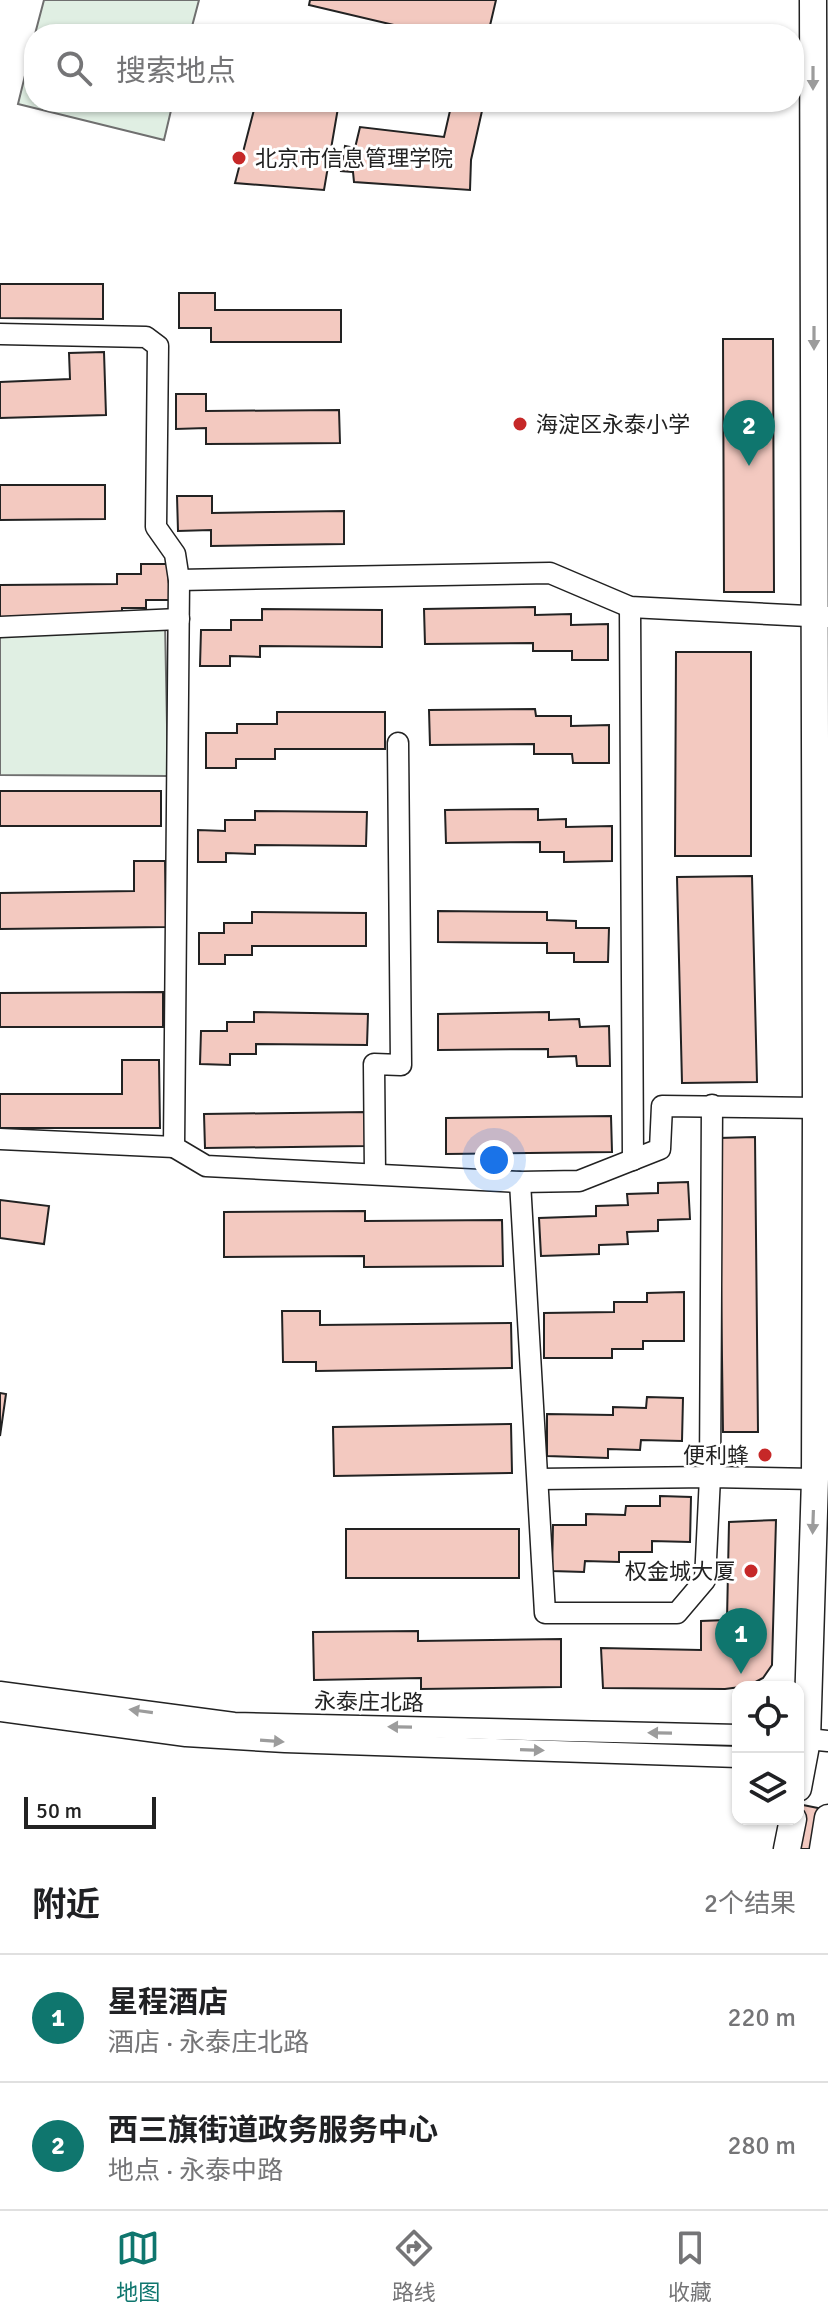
<!DOCTYPE html>
<html lang="zh">
<head>
<meta charset="utf-8">
<style>
	:root { --surface:#fff; --page:#f6f6f6; --text:#202124; --muted:#757577; --line:#e0e0e0; --accent:#0f766e }
	body { margin:0; font-family:Signika,"Noto Sans SC",sans-serif; background:var(--page); color:var(--text) }
	.controls { position:absolute; right:24px; bottom:24px; display:grid; overflow:hidden; border-radius:16px; box-shadow:0 2px 6px #0004 }
	.controls button { width:72px; height:72px; display:grid; place-items:center; padding:0; border:0; border-bottom:2px solid var(--line); background:var(--surface); color:var(--text); font:40px sans-serif }
	.scale { position:absolute; left:24px; bottom:20px; width:132px; box-sizing:border-box; padding-left:8px; border:4px solid #222; border-top:0; font-size:22px; line-height:28px; white-space:nowrap; color:#222; -webkit-text-stroke:6px #fff; paint-order:stroke }
	.you { position:absolute; left:494px; top:1160px; width:28px; height:28px; margin:-20px; border:6px solid #fff; border-radius:50%; background:#1a73e8; box-shadow:0 0 0 12px #1a73e833 }
	.badge { display:grid; place-items:center; width:52px; height:52px; border-radius:50%; background:var(--accent); color:#fff; font-size:26px; font-weight:700 }
	.pin { position:absolute; translate:-50% -66px; filter:drop-shadow(0 2px 4px #0008) }
	.pin::after { content:''; position:absolute; top:42px; width:28px; height:24px; background:inherit; clip-path:polygon(0 0,100% 0,50% 100%) }
	.list { margin:0; padding:0; list-style:none }
	h2 { display:flex; justify-content:space-between; align-items:center; height:104px; margin:0; padding:0 32px; font-size:34px }
	h2 small { font-size:26px; font-weight:400; color:var(--muted) }
	.list li { display:grid; grid-template-columns:52px 1fr auto; gap:24px; align-items:center; box-sizing:border-box; height:128px; padding:0 32px; border-top:2px solid var(--line) }
	.list b { display:block; font-size:30px; white-space:nowrap }
	.list p { margin:0; font-size:26px; white-space:nowrap; color:var(--muted) }
	.list em { font-size:26px; font-style:normal; color:var(--muted) }
	.icon { flex:none; width:44px; height:44px; fill:none; stroke:currentColor; stroke-width:2; stroke-linecap:round; stroke-linejoin:round }
	.map { position:relative; flex:none; width:828px; height:1849px; overflow:hidden }
	.search { position:absolute; background:var(--surface); box-shadow:0 2px 6px #0004; left:24px; right:24px; top:24px; height:88px; display:flex; align-items:center; gap:20px; box-sizing:border-box; padding:0 28px; border-radius:32px; color:var(--muted); font-size:30px }
	.sheet { height:360px; background:var(--surface) }
	nav { display:flex; justify-content:space-around; align-items:center; box-sizing:border-box; height:112px; border-top:2px solid var(--line); background:var(--surface); font-size:22px; color:var(--muted) }
	nav a { display:grid; justify-items:center; gap:4px }
	nav .on { color:var(--accent) }
	.map>svg:first-child { display:block }
	.green { fill:#e0efe3; stroke:#6f6f6f; stroke-width:2 }
	.building { fill:#f3c9c0; stroke:#222; stroke-width:2 }
	.lines { fill:none; stroke-linecap:round; stroke-linejoin:round }
	.minor-casing { stroke:#222; stroke-width:23 }
	.major-casing { stroke:#222; stroke-width:29 }
	.minor { stroke:#fff; stroke-width:20 }
	.major { stroke:#fff; stroke-width:26 }
	.oneway { fill:#9c9c9c }
	.poi-dot { fill:#c62828; stroke:#fff; stroke-width:3 }
	.labels { text-anchor:middle; dominant-baseline:central; stroke-width:6; stroke-linejoin:round; paint-order:stroke }
	.poi-label { font-size:22px; fill:#222; stroke:#fff; text-anchor:start }
	.street-label { font-size:22px; fill:#222; stroke:#fff }
</style>
</head>
<body>
<div class="map">
<svg width="828" height="1849" viewBox="0 0 828 1849">
	<rect width="100%" height="100%" fill="#fff"/>
	<g class="green">
		<polygon points="44,0 199,0 190,34 35,34"/>
		<polygon points="34,39 34,102 173,102 164,140 18,104"/>
		<polygon points="0,622 165,622 168,776 0,775"/>
	</g>
	<g class="building">
		<polygon points="310,0 496,0 488,34 432,34 309,5"/>
		<polygon points="256,102 339,102 324,190 235,183"/>
		<polygon points="452,102 484,102 471,160 470,190 354,182 353,172 341,171 345,146 355,148 360,127 444,137"/>
		<polygon points="0,284 103,284 103,319 0,318"/>
		<polygon points="179,293 215,293 215,310 341,310 341,342 211,342 211,328 179,328"/>
		<polygon points="723,339 773,339 774,592 724,592"/>
		<polygon points="104,352 106,415 0,418 0,382 70,379 69,353"/>
		<polygon points="176,394 206,394 206,411 339,410 340,443 206,444 206,428 176,429"/>
		<polygon points="0,485 105,485 105,519 0,520"/>
		<polygon points="177,496 212,496 212,513 344,511 344,544 211,546 211,530 178,531"/>
		<polygon points="141,564 171,564 171,600 146,600 146,608 122,608 122,617 0,618 0,585 117,584 117,574 141,574"/>
		<polygon points="535,607 535,615 571,614 571,625 608,624 608,660 572,660 572,651 533,651 533,643 425,644 424,609"/>
		<polygon points="262,609 382,610 382,647 260,646 260,657 230,656 230,666 200,666 201,630 231,630 231,620 262,620"/>
		<polygon points="676,652 751,652 751,856 675,856"/>
		<polygon points="535,709 536,716 571,716 571,726 609,725 609,763 573,763 572,754 534,754 534,744 430,745 429,710"/>
		<polygon points="277,712 385,712 385,749 275,749 275,759 236,759 236,768 206,768 206,733 237,733 237,724 277,724"/>
		<rect x="0" y="791" width="161" height="35"/>
		<polygon points="538,809 538,820 566,819 566,827 612,826 612,861 564,862 564,852 540,852 540,842 446,843 445,810"/>
		<polygon points="255,811 367,812 366,846 255,845 255,854 226,853 226,862 198,862 198,830 225,831 225,820 255,820"/>
		<polygon points="134,861 165,861 166,927 0,929 0,893 134,891"/>
		<polygon points="752,876 757,1082 682,1083 677,877"/>
		<polygon points="438,911 547,912 547,920 576,921 576,928 609,928 608,962 574,962 574,953 547,953 547,943 438,942"/>
		<polygon points="252,912 366,913 366,946 252,946 252,955 225,955 225,964 199,964 199,933 224,933 224,923 252,923"/>
		<polygon points="163,992 163,1027 0,1027 0,993"/>
		<polygon points="254,1012 368,1014 367,1045 256,1044 256,1054 230,1054 230,1065 200,1064 201,1031 227,1031 227,1022 254,1022"/>
		<polygon points="549,1012 549,1020 579,1019 580,1027 609,1026 610,1066 577,1066 576,1056 548,1057 548,1049 438,1050 438,1014"/>
		<polygon points="122,1060 159,1060 160,1128 0,1128 0,1094 122,1094"/>
		<polygon points="367,1112 367,1146 205,1148 204,1114"/>
		<polygon points="611,1116 612,1152 446,1154 446,1118"/>
		<polygon points="755,1137 758,1432 723,1432 719,1138"/>
		<polygon points="688,1182 690,1219 658,1220 658,1231 627,1232 628,1244 599,1245 599,1254 541,1256 539,1218 596,1216 596,1206 628,1205 627,1194 658,1193 658,1183"/>
		<polygon points="0,1200 49,1206 44,1244 0,1238"/>
		<polygon points="365,1211 365,1221 502,1220 503,1266 364,1267 364,1256 224,1257 224,1212"/>
		<polygon points="684,1292 684,1341 643,1341 643,1349 612,1349 612,1358 544,1358 544,1313 614,1312 614,1302 647,1302 647,1293"/>
		<polygon points="282,1311 320,1311 320,1325 511,1323 512,1368 316,1371 316,1362 283,1362"/>
		<polygon points="0,1393 6,1394 0,1436"/>
		<polygon points="647,1397 683,1398 682,1441 641,1440 640,1450 608,1449 608,1458 547,1456 547,1414 613,1415 613,1407 646,1408"/>
		<polygon points="511,1424 512,1473 334,1476 333,1427"/>
		<polygon points="660,1496 691,1497 690,1542 652,1541 652,1552 619,1552 619,1562 585,1561 584,1572 552,1571 553,1525 586,1525 586,1514 625,1515 626,1506 660,1506"/>
		<polygon points="776,1520 772,1665 763,1678 748,1686 725,1689 603,1688 601,1648 701,1650 701,1621 727,1620 729,1522"/>
		<rect x="346" y="1529" width="173" height="49"/>
		<polygon points="418,1631 418,1641 561,1639 561,1687 421,1689 421,1678 314,1680 313,1632"/>
		<polygon points="798,1804 828,1810 828,1849 788,1849 798,1819"/>
	</g>
	<g class="lines">
		<g class="minor-casing">
			<g id="minor">
				<polyline points="0,334 146,337 158,346 156,527 175,554 179,580 174,1147 206,1166 520,1182 579,1181 660,1149 662,1106 816,1108"/>
				<polyline points="179,580 550,573 630,607 828,617"/>
				<polyline points="630,607 633,1160"/>
				<polyline points="0,627 179,619"/>
				<polyline points="0,1139 174,1147"/>
				<polyline points="375,1174 374,1064 401,1065 398,743"/>
				<polyline points="520,1182 545,1613 677,1613 705,1580 710,1477 712,1105"/>
				<polyline points="538,1479 710,1477 815,1479"/>
				<polyline points="0,1692 234,1723 738,1735"/>
				<polyline points="0,1711 186,1736 285,1742 738,1757"/>
				<polyline points="798,1738 828,1741"/>
			</g>
		</g>
		<g class="major-casing">
			<g id="major">
				<polyline points="798,1788 807,1740 815,1479 816,1108 813,0"/>
				<polyline points="787,1849 793,1819"/>
				<polyline points="823,1849 828,1818"/>
			</g>
		</g>
		<use href="#minor" class="minor"/>
		<use href="#major" class="major"/>
	</g>
	<defs><path id="oneway-solid" d="M-6-.8H1V-3.2L6.5 0L1 3.2V.8H-6Z" transform="scale(2)"/></defs>
	<g class="oneway">
		<use href="#oneway-solid" transform="translate(813 78) rotate(90)"/>
		<use href="#oneway-solid" transform="translate(814 338) rotate(90)"/>
		<use href="#oneway-solid" transform="translate(813 1522) rotate(92)"/>
		<use href="#oneway-solid" transform="translate(141 1711) rotate(-172)"/>
		<use href="#oneway-solid" transform="translate(400 1727) rotate(-179)"/>
		<use href="#oneway-solid" transform="translate(660 1733) rotate(-179)"/>
		<use href="#oneway-solid" transform="translate(272 1741) rotate(4)"/>
		<use href="#oneway-solid" transform="translate(532 1750) rotate(2)"/>
	</g>
	<g class="poi-dot">
		<circle cx="239" cy="158" r="8"/>
		<circle cx="520" cy="424" r="8"/>
		<circle cx="765" cy="1455" r="8"/>
		<circle cx="751" cy="1571" r="8"/>
	</g>
	<g class="labels">
		<g class="poi-label">
			<text x="255" y="158">北京市信息管理学院</text>
			<text x="536" y="424">海淀区永泰小学</text>
			<text x="749" y="1455" text-anchor="end">便利蜂</text>
			<text x="735" y="1571" text-anchor="end">权金城大厦</text>
		</g>
		<g class="street-label">
			<text transform="translate(369 1702) rotate(1)">永泰庄北路</text>
		</g>
	</g>
</svg>
<div class="controls">
<button><svg class="icon" aria-label="locate" viewBox="0 0 24 24"><circle cx="12" cy="12" r="6"/><path d="M12 2v4M12 18v4M2 12h4M18 12h4"/></svg></button>
<button><svg class="icon" aria-label="layers" viewBox="0 0 24 24"><path d="M12 4l9 5-9 5-9-5zM3 14l9 5 9-5"/></svg></button>
</div>
<div class="scale">50 m</div>
<div class="you"></div>
<div class="pin badge" style="left:741px;top:1674px">1</div>
<div class="pin badge" style="left:749px;top:466px">2</div>
<div class="search"><svg class="icon" aria-label="search" viewBox="0 0 24 24"><circle cx="10" cy="10" r="6"/><path d="M15 15l6 6"/></svg>搜索地点</div>
</div>
<section class="sheet">
<h2>附近<small>2个结果</small></h2>
<ul class="list">
<li><span class="badge">1</span><div><b>星程酒店</b><p>酒店 · 永泰庄北路</p></div><em>220 m</em></li>
<li><span class="badge">2</span><div><b>西三旗街道政务服务中心</b><p>地点 · 永泰中路</p></div><em>280 m</em></li>
</ul>
</section>
<nav>
<a class="on"><svg class="icon" aria-label="map" viewBox="0 0 24 24"><path d="M3 6l6-2 6 2 6-2v14l-6 2-6-2-6 2zM9 4v14M15 6v14"/></svg>地图</a>
<a><svg class="icon" aria-label="directions" viewBox="0 0 24 24"><path d="M12 3l9 9-9 9-9-9zM9 14v-3h6M13 9l2 2-2 2"/></svg>路线</a>
<a><svg class="icon" aria-label="saved" viewBox="0 0 24 24"><path d="M7 4h10v16l-5-4-5 4z"/></svg>收藏</a>
</nav>
</body>
</html>
